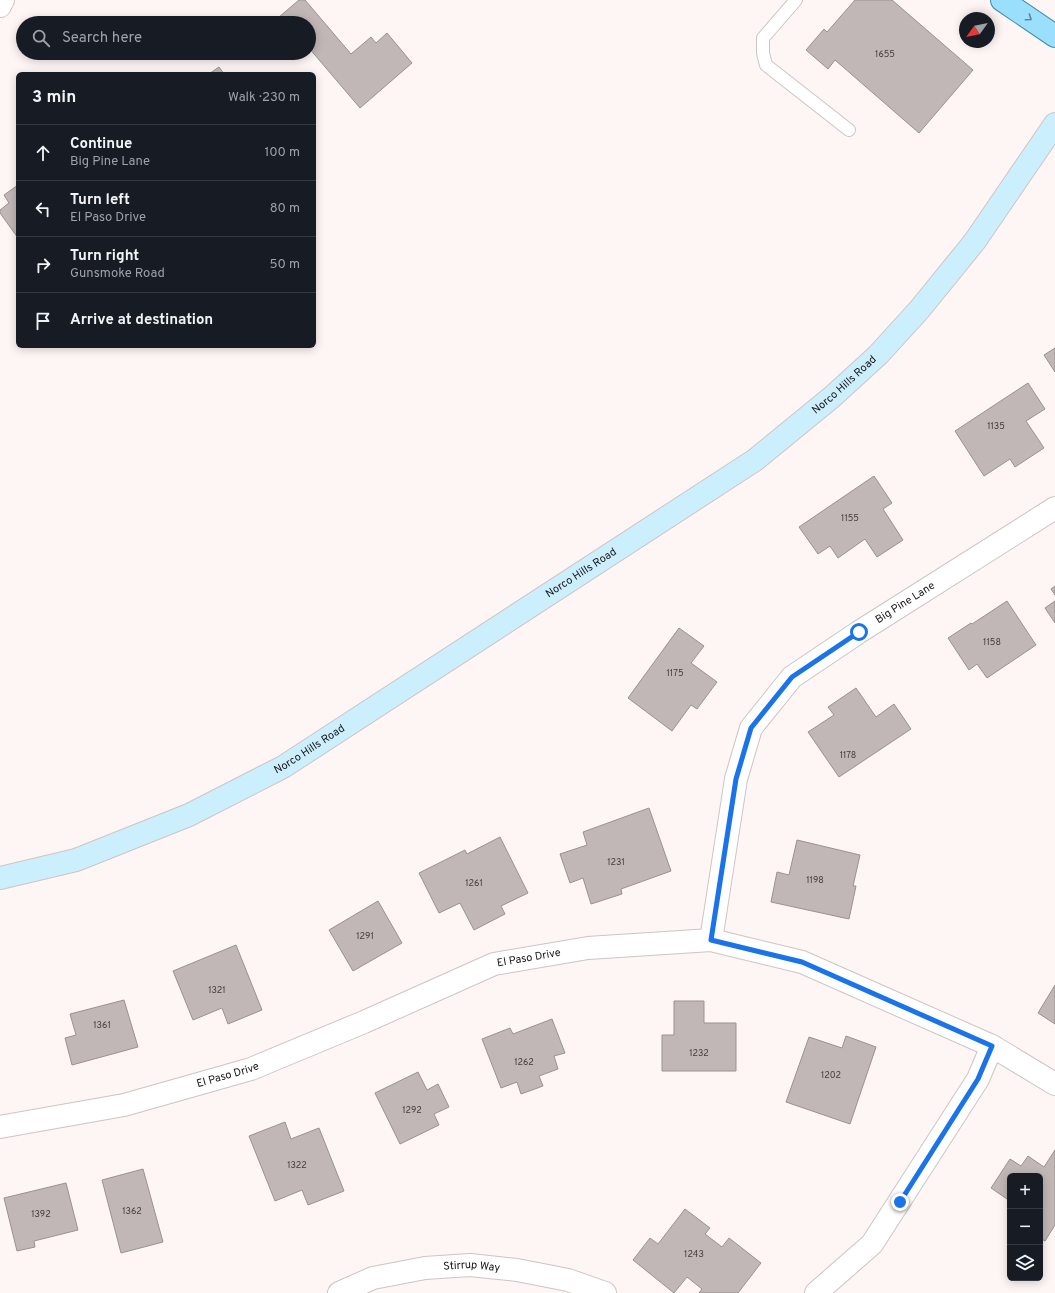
<!DOCTYPE html>
<html lang="en">
<head>
<meta charset="utf-8">
<style>
	:root { --surface:#171b24; --page:#20242c; --text:#f1f3f6; --muted:#9ea1a6; --line:#363941 }
	body { margin:0; font-family:Overpass,sans-serif; background:var(--page); color:var(--text) }
	.controls { position:absolute; right:12px; bottom:12px; display:grid; overflow:hidden; border-radius:6px; box-shadow:0 2px 10px #0003 }
	.controls button { width:36px; height:36px; display:grid; place-items:center; padding:0; border:0; border-bottom:1px solid var(--line); background:var(--surface); color:var(--text); font:20px sans-serif }
	.compass { position:absolute; left:959px; top:12px; width:36px; height:36px; border-radius:50%; background:var(--surface); box-shadow:0 2px 10px #0003; rotate:237deg }
	.stop { position:absolute; width:12px; height:12px; margin:-9px; border:3px solid #1a73e8; border-radius:50%; background:#fff }
	.stop.end { background:#1a73e8; border-color:#fff; box-shadow:0 1px 4px #0008 }
	.list { margin:0; padding:0; list-style:none }
	h2 { display:flex; justify-content:space-between; align-items:center; height:52px; margin:0; padding:0 16px; font-size:17px }
	h2 small { font-size:13px; font-weight:400; color:var(--muted) }
	.list li { display:grid; grid-template-columns:26px 1fr auto; gap:12px; align-items:center; box-sizing:border-box; height:56px; padding:0 16px; border-top:1px solid var(--line) }
	.list b { display:block; font-size:15px; white-space:nowrap }
	.list p { margin:0; font-size:13px; white-space:nowrap; color:var(--muted) }
	.list em { font-size:13px; font-style:normal; color:var(--muted) }
	.icon { flex:none; width:22px; height:22px; fill:none; stroke:currentColor; stroke-width:2; stroke-linecap:round; stroke-linejoin:round }
	.map { position:relative; flex:none; width:1055px; height:1293px; overflow:hidden }
	.search { position:absolute; background:var(--surface); box-shadow:0 2px 10px #0003; left:16px; top:16px; width:300px; height:44px; display:flex; align-items:center; gap:10px; box-sizing:border-box; padding:0 14px; border-radius:22px; color:var(--muted); font-size:15px }
	.panel { position:absolute; background:var(--surface); box-shadow:0 2px 10px #0003; left:16px; top:72px; width:300px; height:276px; border-radius:6px }
	.map>svg:first-child { display:block }
	.building { fill:#c0b7b6; stroke:#9a9190 }
	.lines { fill:none; stroke-linecap:round; stroke-linejoin:round }
	.lane-casing { stroke:#cec4c4; stroke-width:14 }
	.street-casing { stroke:#cec4c4; stroke-width:24 }
	.secondary-casing { stroke:#cec4c4; stroke-width:24 }
	.primary-casing { stroke:#408aaa; stroke-width:24 }
	.lane { stroke:#fff; stroke-width:12 }
	.street { stroke:#fff; stroke-width:22 }
	.secondary { stroke:#cceffe; stroke-width:22 }
	.primary { stroke:#9adffc; stroke-width:22 }
	.oneway { stroke:#608494 }
	.route { stroke:#1a73e8; stroke-width:5 }
	.labels { text-anchor:middle; dominant-baseline:central; stroke-width:3; stroke-linejoin:round; paint-order:stroke }
	.number-label { font-size:9px; fill:#423e3d }
	.street-label { font-size:11px; fill:#181515; stroke:#fff }
</style>
</head>
<body>
<div class="map">
<svg width="1055" height="1293" viewBox="0 0 1055 1293">
	<rect width="100%" height="100%" fill="#fef5f5"/>
	<g class="building">
		<polygon points="299,0 305,0 351,54 371,37 376,43 387,33 412,63 360,108 309,48 309,23 272,23"/>
		<polygon points="855,0 892,0 973,70 919,133 835,60 828,69 806,50 824,29 827,32"/>
		<polygon points="219,67 224,74 209,74"/>
		<polygon points="18,185 18,238 0,213 0,210 9,203 4,195"/>
		<polygon points="1055,348 1055,372 1044,355"/>
		<polygon points="1028,383 1045,409 1026,421 1044,448 1015,467 1010,459 984,476 955,431"/>
		<polygon points="874,476 892,503 883,509 903,540 877,557 865,539 838,558 830,546 818,554 799,527"/>
		<polygon points="1055,586 1055,595 1051,589"/>
		<polygon points="1007,601 1036,645 987,678 977,664 969,670 948,638 971,623 972,624"/>
		<polygon points="1055,601 1055,623 1045,608"/>
		<polygon points="679,628 704,646 691,663 717,682 697,709 691,705 672,731 628,698"/>
		<polygon points="856,688 876,717 894,704 911,729 839,777 808,732 834,715 828,707"/>
		<polygon points="649,808 671,871 621,889 622,894 591,904 583,878 570,883 560,854 587,845 583,832"/>
		<polygon points="500,837 528,893 501,906 505,914 474,930 460,903 439,913 419,873 465,850 467,854"/>
		<polygon points="797,840 860,855 853,886 856,886 849,919 771,902 777,872 789,875"/>
		<polygon points="378,901 402,943 353,971 329,930"/>
		<polygon points="236,945 262,1010 228,1024 222,1008 193,1020 173,971"/>
		<polygon points="1055,985 1055,1024 1038,1013"/>
		<polygon points="124,1000 138,1047 72,1065 65,1038 76,1035 70,1014"/>
		<polygon points="674,1001 704,1001 704,1023 736,1023 736,1071 662,1071 662,1035 674,1035"/>
		<polygon points="552,1019 565,1053 554,1056 558,1069 539,1076 543,1086 521,1094 517,1082 501,1088 482,1039 510,1028 513,1034"/>
		<polygon points="846,1036 876,1047 850,1124 786,1102 809,1037 842,1048"/>
		<polygon points="418,1072 427,1090 438,1084 449,1107 434,1114 439,1125 400,1144 375,1093"/>
		<polygon points="285,1122 291,1139 319,1128 344,1191 308,1205 302,1190 275,1201 249,1136"/>
		<polygon points="1055,1150 1055,1225 1045,1241 1040,1238 1040,1176 1010,1176 1010,1201 991,1188 1010,1159 1021,1166 1028,1156 1044,1167"/>
		<polygon points="143,1169 163,1242 121,1253 102,1180"/>
		<polygon points="66,1183 78,1230 34,1241 35,1247 17,1251 4,1198"/>
		<polygon points="685,1209 710,1228 705,1234 722,1247 729,1238 761,1263 738,1293 699,1293 702,1289 687,1277 674,1293 633,1260 650,1238 658,1244"/>
	</g>
	<g class="lines">
		<g class="lane-casing">
			<polyline id="lane" points="796,0 763,38 763,53 766,65 849,130"/>
		</g>
		<g class="street-casing">
			<g id="street">
				<polyline points="0,6 3,0"/>
				<path id="s1" d="M711,940L736,779L751,728L792,677L859,632L1055,508"/>
				<path id="s2" d="M0,1127L124,1105L251,1069L364,1022L494,964L588,948L711,940L802,962L992,1046L1055,1084"/>
				<path id="s3" d="M339,1293L373,1278L425,1268L470,1265L517,1270L568,1280L605,1293"/>
				<polyline points="816,1293 872,1244 978,1079 992,1046"/>
			</g>
		</g>
		<g class="secondary-casing">
			<g id="secondary">
				<path id="s4" d="M0,878L76,860L189,815L283,767L755,460L832,397L878,355L919,310L975,241L1055,124"/>
			</g>
		</g>
		<g class="primary-casing">
			<polyline id="primary" points="1002,0 1055,36"/>
		</g>
		<use href="#lane" class="lane"/>
		<use href="#street" class="street"/>
		<use href="#secondary" class="secondary"/>
		<use href="#primary" class="primary"/>
	</g>
	<defs><path id="oneway-chevron" d="M-2-3.5L2.5 0L-2 3.5" fill="none" stroke-width="1.6" stroke-linecap="round" stroke-linejoin="round"/></defs>
	<use class="oneway" href="#oneway-chevron" transform="translate(1029 18) rotate(35)"/>
	<g class="lines">
		<polyline class="route" points="859,632 792,677 751,728 736,779 711,940 802,962 992,1046 978,1079 900,1202"/>
	</g>
	<g class="labels">
		<g class="number-label">
			<text x="885" y="54">1655</text>
			<text x="996" y="426">1135</text>
			<text x="850" y="518">1155</text>
			<text x="992" y="642">1158</text>
			<text x="675" y="673">1175</text>
			<text x="848" y="755">1178</text>
			<text x="616" y="862">1231</text>
			<text x="815" y="880">1198</text>
			<text x="474" y="883">1261</text>
			<text x="365" y="936">1291</text>
			<text x="217" y="990">1321</text>
			<text x="102" y="1025">1361</text>
			<text x="699" y="1053">1232</text>
			<text x="524" y="1062">1262</text>
			<text x="831" y="1075">1202</text>
			<text x="412" y="1110">1292</text>
			<text x="297" y="1165">1322</text>
			<text x="132" y="1211">1362</text>
			<text x="41" y="1214">1392</text>
			<text x="694" y="1254">1243</text>
		</g>
		<g class="street-label">
			<text stroke="none"><textPath href="#s4" startOffset="985">Norco Hills Road</textPath></text>
			<text stroke="none"><textPath href="#s4" startOffset="661">Norco Hills Road</textPath></text>
			<text stroke="none"><textPath href="#s1" startOffset="417">Big Pine Lane</textPath></text>
			<text stroke="none"><textPath href="#s4" startOffset="337">Norco Hills Road</textPath></text>
			<text stroke="none"><textPath href="#s2" startOffset="558">El Paso Drive</textPath></text>
			<text stroke="none"><textPath href="#s2" startOffset="234">El Paso Drive</textPath></text>
			<text stroke="none"><textPath href="#s3" startOffset="137">Stirrup Way</textPath></text>
		</g>
	</g>
</svg>
<div class="controls">
<button>+</button>
<button>−</button>
<button><svg class="icon" aria-label="layers" viewBox="0 0 24 24"><path d="M12 4l9 5-9 5-9-5zM3 14l9 5 9-5"/></svg></button>
</div>
<svg class="compass" viewBox="-18 -18 36 36"><path d="M0-13l5 13h-10z" fill="#e53935"/><path d="M0 13l5-13h-10z" fill="#9ea1a6"/></svg>
<div class="stop" style="left:859px;top:632px"></div>
<div class="stop end" style="left:900px;top:1202px"></div>
<div class="search"><svg class="icon" aria-label="search" viewBox="0 0 24 24"><circle cx="10" cy="10" r="6"/><path d="M15 15l6 6"/></svg>Search here</div>
<section class="panel">
<h2>3 min<small>Walk · 230 m</small></h2>
<ul class="list">
<li><svg class="icon" aria-label="ahead" viewBox="0 0 24 24"><path d="M12 20V5M6 11l6-6 6 6"/></svg><div><b>Continue</b><p>Big Pine Lane</p></div><em>100 m</em></li>
<li><svg class="icon" aria-label="left" viewBox="0 0 24 24"><path d="M17 20v-9H6M10 6l-5 5 5 5"/></svg><div><b>Turn left</b><p>El Paso Drive</p></div><em>80 m</em></li>
<li><svg class="icon" aria-label="right" viewBox="0 0 24 24"><path d="M7 20v-9h11M14 6l5 5-5 5"/></svg><div><b>Turn right</b><p>Gunsmoke Road</p></div><em>50 m</em></li>
<li><svg class="icon" aria-label="arrive" viewBox="0 0 24 24"><path d="M6 21V4h12l-3 4 3 4H6"/></svg><div><b>Arrive at destination</b></div></li>
</ul>
</section>
</div>
</body>
</html>
